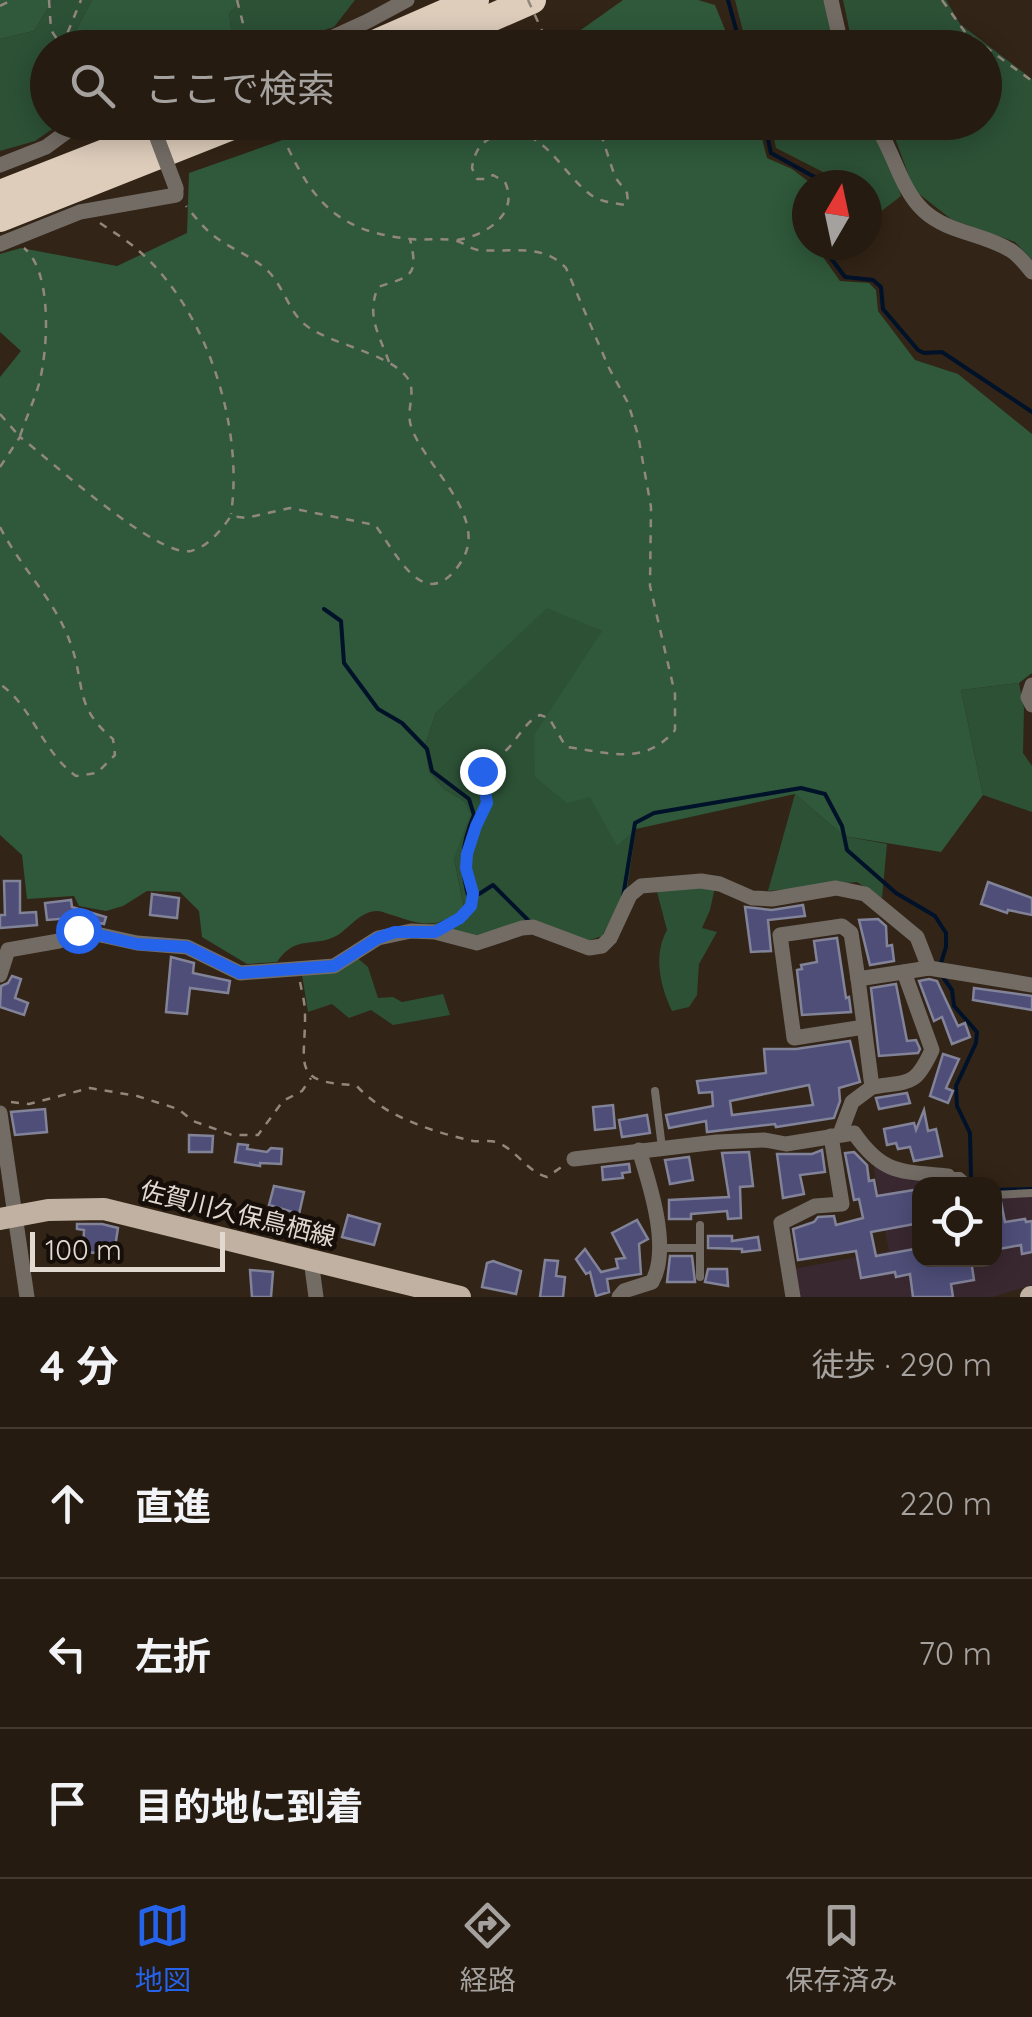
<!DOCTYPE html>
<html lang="ja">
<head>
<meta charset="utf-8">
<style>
	:root { --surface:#261b10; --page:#32281e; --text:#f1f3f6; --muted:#a4a19f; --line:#423930; --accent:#2563eb }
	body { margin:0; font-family:Quicksand,"Noto Sans JP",sans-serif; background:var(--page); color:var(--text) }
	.controls { position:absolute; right:30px; bottom:30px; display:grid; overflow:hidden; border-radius:20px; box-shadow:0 5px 25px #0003 }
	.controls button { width:90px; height:90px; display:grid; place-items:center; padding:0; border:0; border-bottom:2px solid var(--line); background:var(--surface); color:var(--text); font:50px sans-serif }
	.compass { position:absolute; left:792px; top:170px; width:90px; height:90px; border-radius:50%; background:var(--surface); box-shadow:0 5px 25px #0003; rotate:9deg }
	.scale { position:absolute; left:30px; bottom:25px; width:195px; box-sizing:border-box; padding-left:10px; border:5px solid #e2d9d0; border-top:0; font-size:28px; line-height:35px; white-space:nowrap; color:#e2d9d0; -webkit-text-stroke:8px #150e09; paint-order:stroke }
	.stop { position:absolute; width:30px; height:30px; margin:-22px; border:8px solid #2563eb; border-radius:50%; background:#fff }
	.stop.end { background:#2563eb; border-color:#fff; box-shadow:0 2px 10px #0008 }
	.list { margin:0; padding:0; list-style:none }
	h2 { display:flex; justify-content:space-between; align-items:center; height:130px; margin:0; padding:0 40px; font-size:42px }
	h2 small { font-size:32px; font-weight:400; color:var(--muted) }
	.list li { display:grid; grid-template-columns:65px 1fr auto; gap:30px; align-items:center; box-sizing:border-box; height:150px; padding:0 40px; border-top:2px solid var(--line) }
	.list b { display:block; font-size:38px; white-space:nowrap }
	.list em { font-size:32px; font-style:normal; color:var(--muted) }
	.icon { flex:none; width:55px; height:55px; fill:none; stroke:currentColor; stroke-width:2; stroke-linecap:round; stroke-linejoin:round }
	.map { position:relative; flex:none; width:1032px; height:1297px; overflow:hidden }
	.search { position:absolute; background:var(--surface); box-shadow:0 5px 25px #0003; left:30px; right:30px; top:30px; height:110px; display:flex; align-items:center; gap:25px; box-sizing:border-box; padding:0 35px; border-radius:55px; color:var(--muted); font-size:38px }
	.sheet { height:580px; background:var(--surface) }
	nav { display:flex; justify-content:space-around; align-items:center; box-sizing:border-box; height:140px; border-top:2px solid var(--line); background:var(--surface); font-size:28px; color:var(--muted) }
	nav a { display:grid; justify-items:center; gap:5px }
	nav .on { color:var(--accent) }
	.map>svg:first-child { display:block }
	.commercial { fill:#3a2830 }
	.green { fill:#2c5135 }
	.forest { fill:#2f593a }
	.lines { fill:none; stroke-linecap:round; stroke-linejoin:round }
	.stream { stroke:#00122a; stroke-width:4 }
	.building { fill:#4e4e79; stroke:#828398; stroke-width:2.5; fill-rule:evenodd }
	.path { stroke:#92877c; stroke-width:2.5; stroke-dasharray:8 8; stroke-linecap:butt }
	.service { stroke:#736c65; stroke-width:8 }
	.minor { stroke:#736c65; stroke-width:15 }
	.primary { stroke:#c0b1a3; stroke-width:22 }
	.motorway { stroke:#decdbb; stroke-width:28 }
	.path-bridge { stroke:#92877c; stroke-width:2.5; stroke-dasharray:8 8; stroke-linecap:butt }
	.minor-bridge { stroke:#736c65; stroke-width:15 }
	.route { stroke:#2563eb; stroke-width:12 }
	.labels { text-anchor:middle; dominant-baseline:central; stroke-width:9; stroke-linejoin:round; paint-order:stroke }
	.street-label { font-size:25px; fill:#e2d9d0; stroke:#150e09 }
</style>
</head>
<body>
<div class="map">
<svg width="1032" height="1297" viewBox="0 0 1032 1297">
	<rect width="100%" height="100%" fill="#322416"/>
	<polygon class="commercial" points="873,1163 897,1175 959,1181 962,1184 920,1184 920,1260 994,1260 995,1196 1032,1197 1032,1285 993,1297 798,1297 793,1269 889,1251"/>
	<g class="green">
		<polygon points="53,0 92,0 73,36 84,47 48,48 48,122 61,123 35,141 0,151 0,39 34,31"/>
		<polygon points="242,0 355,0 334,27 273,47 234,47 229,14"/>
		<polygon points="735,0 826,0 836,47 747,47"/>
		<polygon points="843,0 946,0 960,24 1032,79 1032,260 1015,242 951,219 914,190 895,138 885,123 984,122 984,48 853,47"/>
		<polygon points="771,123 866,123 887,149 901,196 867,222 867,185 829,185 825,173 776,148"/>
		<polygon points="547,607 602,630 590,797 636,829 627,889 602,936 587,941 528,919 483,938 425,926 447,920 464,907 454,858 464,801 444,789 429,772 425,745 436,713"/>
		<polygon points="1019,683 1024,708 1023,753 1032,766 1032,812 983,795 961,690"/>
		<polygon points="795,794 844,836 887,844 882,898 857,882 768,891"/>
		<path d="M715,887L710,910L702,928L717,932L699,964L697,995L689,1007L672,1011C660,986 653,955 667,930L656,888Z"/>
		<polygon points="355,956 368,967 378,998 393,997 402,1002 443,994 450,1015 393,1025 371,1010 349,1018 332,1004 308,1012 302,975"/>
	</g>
	<g class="forest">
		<polygon points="0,0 53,0 34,31 0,39"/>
		<polygon points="92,0 242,0 229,14 234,47 84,47 73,36"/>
		<polygon points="623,0 698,0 715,5 732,47 543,47 571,37"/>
		<path d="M331,123H758L767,158L792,169L813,185H807V245H818V250L840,281L869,283L876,290L878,311L915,360L958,374L1032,434V673L1019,683L961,690L983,795L941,852L844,836L795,794L636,829L617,846L590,797L567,803L535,777L534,735L602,631L547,608L436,713L425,745L429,772L444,789L464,801L470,814L454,858L464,908C436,929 425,926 392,915C387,914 383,911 377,911C361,911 350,927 338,935C313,949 297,933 277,962L247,964L202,937L199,911L180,892L147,891L123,906L106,911L79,906L74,896L27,899L22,855L0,835V377L21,351L0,332V254L21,248L117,266L187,233L189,173Z"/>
	</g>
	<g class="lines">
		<g class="stream">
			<polyline points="728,0 741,48"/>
			<polyline points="764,122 771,153 820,180 821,185"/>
			<polyline points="821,245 845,277 873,280 881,287 883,309 918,350 924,353 942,352 1032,412"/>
			<path d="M324,609L341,621L344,663L378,709L402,723L427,749L432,771L469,799L474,815C461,845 460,867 469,899"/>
			<polyline points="479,894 493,885 531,923"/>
			<polyline points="623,897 635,823 654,813 801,788 825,794 842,826 847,850 896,893 935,916 946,933 946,947 940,966"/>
			<polyline points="943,977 952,990 954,1006 977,1032 976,1043 956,1086 957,1106 970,1133 971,1177"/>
			<polyline points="994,1190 1032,1189"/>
		</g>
	</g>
	<g class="building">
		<polygon points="4,881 20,881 20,913 36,912 37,925 0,928 0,915 5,915"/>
		<polygon points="988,882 1032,898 1032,915 1008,910 1007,913 981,904"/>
		<polygon points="152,894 179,898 177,918 150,915"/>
		<polygon points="71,900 72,907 106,917 104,924 84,920 84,917 47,920 45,903"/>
		<polygon points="803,905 805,916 768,920 771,951 751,952 745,907 772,910"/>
		<polygon points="878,919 886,926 887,946 892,945 894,961 870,965 859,920"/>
		<polygon points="837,938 846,998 849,997 851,1012 802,1015 797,970 802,969 801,965 817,962 814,941"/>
		<polygon points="171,957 194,963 193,973 230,981 228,993 190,988 187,1014 166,1012"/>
		<polygon points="12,976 21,979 15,998 28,1003 24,1015 0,1007 1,986 8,983"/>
		<polygon points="929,979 937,981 958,1026 965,1023 970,1037 952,1044 942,1017 934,1021 919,981"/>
		<polygon points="896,984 907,1041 916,1040 920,1049 918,1053 879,1056 871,988"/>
		<polygon points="974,988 1032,996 1032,1010 973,1000"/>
		<path d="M850,1041L860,1082L839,1088L840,1101L834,1118L776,1127L775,1124L707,1132L706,1121L669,1128L666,1115L713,1106L712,1092L699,1093L697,1081L766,1073L764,1049H796ZM809,1085L813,1105L732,1115L730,1101Z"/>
		<polygon points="943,1054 959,1059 946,1088 953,1091 948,1103 930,1096"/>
		<polygon points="907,1093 910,1103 879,1109 876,1098"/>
		<polygon points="613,1105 615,1128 595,1130 593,1107"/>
		<polygon points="45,1109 47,1132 15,1135 11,1112"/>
		<polygon points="924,1110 928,1131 936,1129 942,1156 914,1161 910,1147 898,1149 896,1143 887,1145 884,1129 914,1123 916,1130"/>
		<polygon points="647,1115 650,1133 622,1137 619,1120"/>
		<polygon points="189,1135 213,1136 212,1152 189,1152"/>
		<polygon points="238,1144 248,1145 247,1149 267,1152 271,1148 282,1149 281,1164 260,1163 260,1166 235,1162"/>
		<polygon points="822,1150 825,1172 800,1175 804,1194 783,1198 777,1154 812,1154"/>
		<polygon points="749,1152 753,1186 740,1187 741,1218 728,1219 727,1211 691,1214 691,1219 669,1219 669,1200 729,1197 722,1153"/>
		<polygon points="854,1152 867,1165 869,1181 874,1180 877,1196 920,1189 920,1223 871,1232 876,1256 920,1248 920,1260 971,1260 974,1280 951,1284 953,1297 913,1297 910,1274 896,1277 895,1272 861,1278 856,1251 798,1260 793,1229 814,1222 818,1217 834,1216 836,1225 863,1218 859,1199 854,1200 845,1153"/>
		<polygon points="689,1157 693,1180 670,1184 665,1160"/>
		<polygon points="629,1164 630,1172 622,1173 623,1178 603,1180 602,1167"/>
		<polygon points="274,1186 304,1192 299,1214 269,1205"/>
		<polygon points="994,1202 1001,1202 1005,1222 1025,1219 1026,1222 1032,1221 1032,1252 1022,1254 1021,1245 994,1250"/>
		<polygon points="348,1215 380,1224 374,1245 342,1237"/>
		<polygon points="637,1220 648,1239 639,1244 641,1274 607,1279 609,1292 596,1296 590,1272 586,1274 576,1259 585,1249 601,1272 618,1268 616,1259 625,1258 612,1233"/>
		<polygon points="77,1224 102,1224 118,1228 114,1254 83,1252 84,1230 77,1229"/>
		<polygon points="708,1236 732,1236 732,1241 758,1237 760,1250 742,1252 742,1249 708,1248"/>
		<polygon points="670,1256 692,1256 695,1282 667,1282"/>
		<polygon points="545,1260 558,1261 556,1276 565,1277 563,1297 540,1297"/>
		<polygon points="493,1261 521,1271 516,1294 482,1287 487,1263"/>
		<polygon points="708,1269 727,1269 728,1286 705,1282"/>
		<polygon points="250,1270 273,1272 271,1297 252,1297"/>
	</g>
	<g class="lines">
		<g class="path">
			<polyline points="49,0 51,30 63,48"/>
			<polyline points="237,0 249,47"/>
			<polyline points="942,0 965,32 1032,81"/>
			<polyline points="0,6 12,0"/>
			<polyline points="548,44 551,48"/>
			<polyline points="66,48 65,39 81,0"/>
			<path d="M288,148C316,207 343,232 410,239C425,241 442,237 457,241C464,243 470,249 478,250C509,253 542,242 566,268L609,368L628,403L638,435L651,507L650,586L675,694V730C644,767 608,752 566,747L549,718L540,715C523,723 517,742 503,753C497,758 488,760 485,767C479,777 489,793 486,805C484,817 474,827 470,840C462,870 486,904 452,923"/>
			<path d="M100,223C113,232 127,240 139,251C207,310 244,427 231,514"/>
			<path d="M457,240C485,236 520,214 505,182L493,175L487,179H477L472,168C474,154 479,143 493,137C542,117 560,175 594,197C603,202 614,203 625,205L628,202L627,193L615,177L597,122"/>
			<path d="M389,362C379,334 366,316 378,287C411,276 419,277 410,239"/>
			<polyline points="0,414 19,436"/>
			<path d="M20,436C26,418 34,401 39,384C48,350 53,272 24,248"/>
			<path d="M0,467L20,437C50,460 157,558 191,551C208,547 222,529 231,516L246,518L290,508L375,525C396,552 425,618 461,562C491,517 423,465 411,426C405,408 419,390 405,375C385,352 325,343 303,323C289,310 283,287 269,272C255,258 234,250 218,239C205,230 196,218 186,206"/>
			<path d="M0,527C20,567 55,600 70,642C86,684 73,706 113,739L115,755L97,773L76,776C42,752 33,707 0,684"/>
			<path d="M300,982C302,992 305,1003 305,1013C306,1064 289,1083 356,1085C383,1116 433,1132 473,1141C480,1142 489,1140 496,1142C515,1148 526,1171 547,1177L563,1166"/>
			<polyline points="11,1102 29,1104 90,1088 137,1096 178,1109 193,1121 232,1135 258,1135 283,1101 302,1091 311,1078"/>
		</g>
		<g class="service">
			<polyline points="655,1091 662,1148"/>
			<polyline points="948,1176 960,1176 969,1184"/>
			<polyline points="994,1195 1032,1193"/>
			<polyline points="700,1225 700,1277"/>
			<polyline points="661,1248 699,1248"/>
		</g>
		<g class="minor">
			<polyline points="831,0 842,48"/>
			<polyline points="309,48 368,21 407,0"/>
			<path d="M874,122C894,151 900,189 924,211C948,233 983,233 1010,250C1019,255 1025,264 1032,272"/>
			<polyline points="0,165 46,147 80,122"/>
			<polyline points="0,244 80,212 176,195 176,188"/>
			<polyline points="1032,685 1028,697 1032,705"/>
			<polyline points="0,975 8,950 59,941 78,930 137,943 187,947 240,973 334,966 378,938 411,931 435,932 477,943 522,928 533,927 589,948 602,946 610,938 630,895 641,886 701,881 720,884 752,898 772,899 836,888 865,894 917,937 929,968 1032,985"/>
			<path d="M858,979L872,1087C910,1081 915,1087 932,1050L904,972"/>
			<polyline points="864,1027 794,1038 780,935 842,926 851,933 858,979 929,968"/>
			<polyline points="0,1113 27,1297"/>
			<polyline points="840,1134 852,1102 872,1087"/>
			<path d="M574,1159L717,1142L765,1140L786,1144L854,1133C883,1175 901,1171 948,1176"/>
			<polyline points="311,1260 316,1297"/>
			<path d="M619,1297L624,1291L652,1282C671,1249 650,1185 639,1150"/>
			<polyline points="793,1297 781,1223 815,1206 842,1204 831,1136"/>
		</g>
		<g class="primary">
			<polyline points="0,1219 48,1210 104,1209 460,1297"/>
			<polyline points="1031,1297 1032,1297"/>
		</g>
		<g class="motorway">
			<polyline points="365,48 475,0"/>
			<polyline points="422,48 532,0"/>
			<polyline points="0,194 184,122"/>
			<polyline points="0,218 242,122"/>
		</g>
		<polyline class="path-bridge" points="528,0 548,44"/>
		<polyline class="minor-bridge" points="151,122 176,188"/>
	</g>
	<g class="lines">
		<polyline class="route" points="78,930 137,944 187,947 240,973 334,966 378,938 395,932 435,932 460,918 471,906 473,893 466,868 467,854 476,826 487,803 482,771"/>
	</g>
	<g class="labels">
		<g class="street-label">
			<text transform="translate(238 1213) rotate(14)">佐賀川久保鳥栖線</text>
		</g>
	</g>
</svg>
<div class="controls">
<button><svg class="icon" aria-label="locate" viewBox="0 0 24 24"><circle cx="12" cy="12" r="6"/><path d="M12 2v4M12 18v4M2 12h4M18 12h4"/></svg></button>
</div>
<svg class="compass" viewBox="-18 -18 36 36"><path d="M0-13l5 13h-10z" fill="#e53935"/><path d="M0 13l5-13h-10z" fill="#a4a19f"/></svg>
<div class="scale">100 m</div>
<div class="stop" style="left:78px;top:930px"></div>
<div class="stop end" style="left:482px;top:771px"></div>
<div class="search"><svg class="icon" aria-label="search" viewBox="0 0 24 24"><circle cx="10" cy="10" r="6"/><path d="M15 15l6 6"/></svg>ここで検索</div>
</div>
<section class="sheet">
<h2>4 分<small>徒歩 · 290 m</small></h2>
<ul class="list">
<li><svg class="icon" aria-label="ahead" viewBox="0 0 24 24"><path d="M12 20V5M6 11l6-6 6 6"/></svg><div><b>直進</b></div><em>220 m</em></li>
<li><svg class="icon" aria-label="left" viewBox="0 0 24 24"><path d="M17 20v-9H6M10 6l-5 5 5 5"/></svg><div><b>左折</b></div><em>70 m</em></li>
<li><svg class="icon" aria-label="arrive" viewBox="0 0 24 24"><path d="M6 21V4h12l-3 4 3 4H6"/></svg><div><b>目的地に到着</b></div></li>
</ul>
</section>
<nav>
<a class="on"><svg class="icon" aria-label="map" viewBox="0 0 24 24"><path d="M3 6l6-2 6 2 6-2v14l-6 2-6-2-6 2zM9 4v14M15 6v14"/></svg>地図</a>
<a><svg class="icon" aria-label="directions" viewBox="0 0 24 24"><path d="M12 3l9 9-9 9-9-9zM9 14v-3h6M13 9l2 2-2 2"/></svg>経路</a>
<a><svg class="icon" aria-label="saved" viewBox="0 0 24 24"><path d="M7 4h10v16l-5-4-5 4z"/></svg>保存済み</a>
</nav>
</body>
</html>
